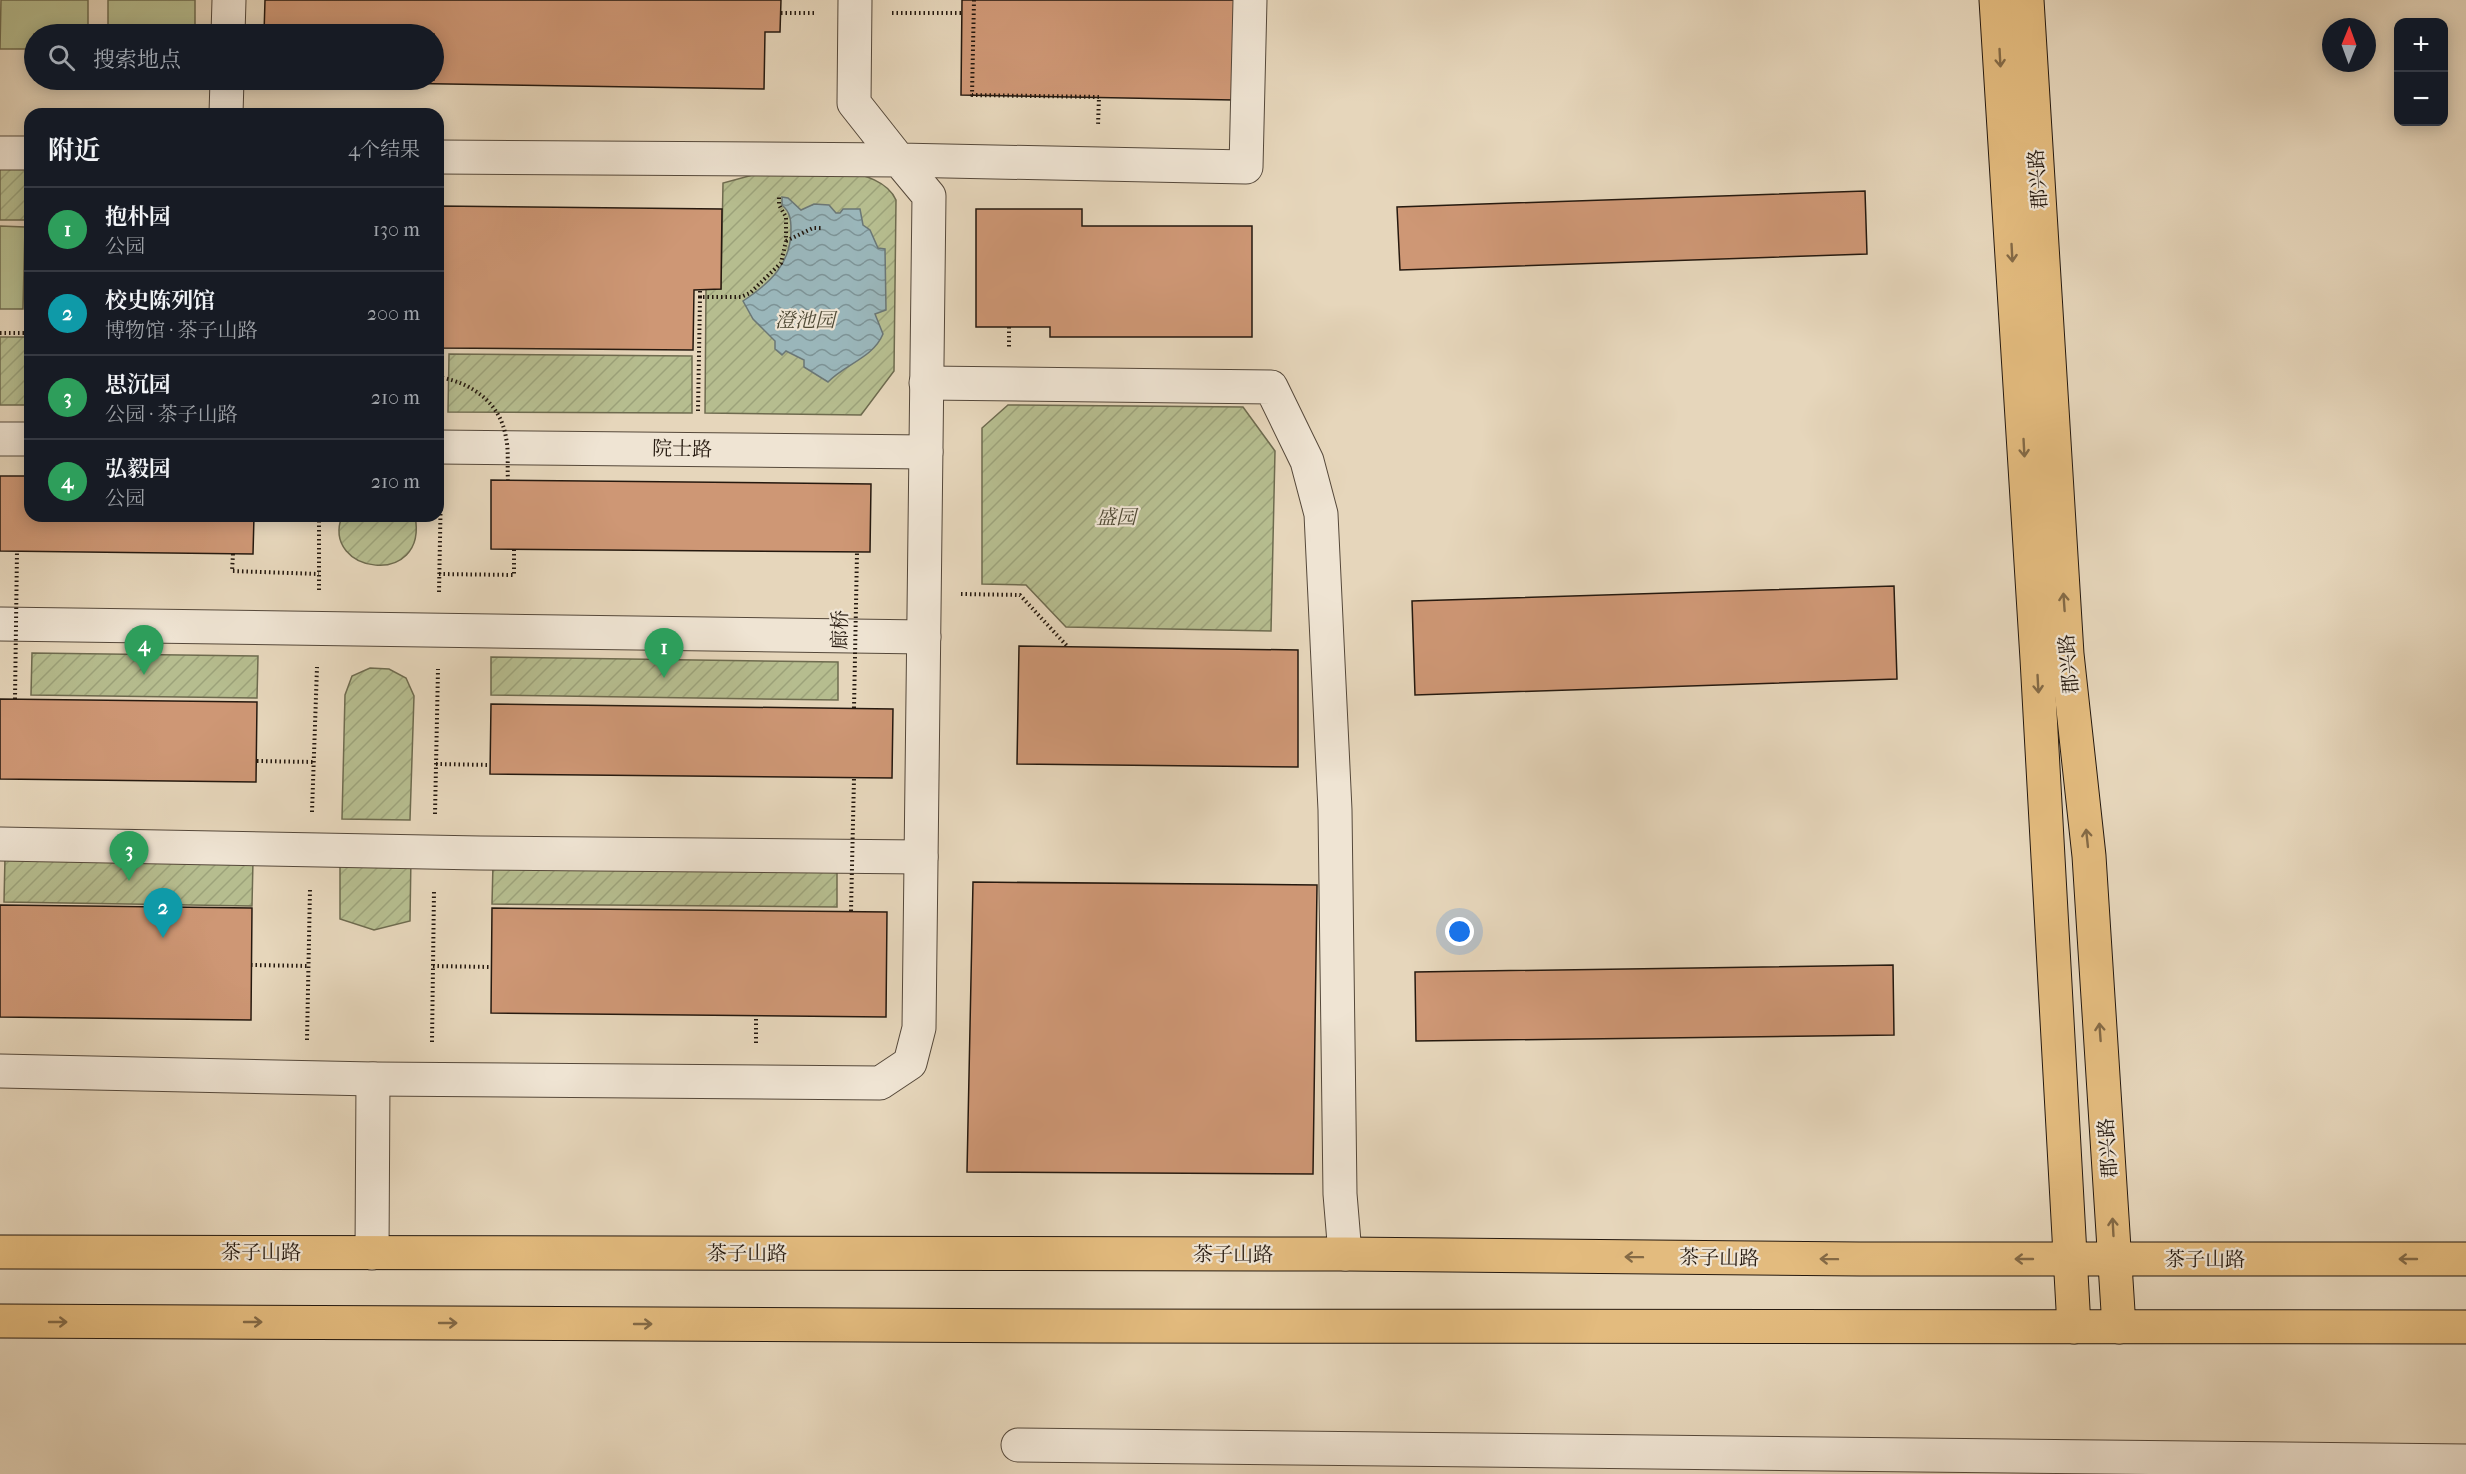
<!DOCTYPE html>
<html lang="zh">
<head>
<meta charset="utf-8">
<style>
	:root { --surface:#171b24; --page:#242831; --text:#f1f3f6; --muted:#9ea1a6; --line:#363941; --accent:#c59692 }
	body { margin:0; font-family:"IM FELL French Canon","Noto Serif SC",serif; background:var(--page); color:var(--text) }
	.controls { position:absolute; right:18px; top:18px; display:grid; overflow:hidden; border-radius:12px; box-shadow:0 3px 15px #0003 }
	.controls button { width:54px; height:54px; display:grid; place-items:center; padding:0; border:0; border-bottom:2px solid var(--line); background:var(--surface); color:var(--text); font:30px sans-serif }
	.compass { position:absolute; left:2322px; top:18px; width:54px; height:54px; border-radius:50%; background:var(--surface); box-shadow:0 3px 15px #0003; rotate:1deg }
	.you { position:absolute; left:1460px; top:932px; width:21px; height:21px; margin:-15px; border:4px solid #fff; border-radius:50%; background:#1a73e8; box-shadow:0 0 0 9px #1a73e833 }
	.badge { display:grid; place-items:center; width:39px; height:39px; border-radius:50%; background:var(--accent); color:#fff; font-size:20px; font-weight:700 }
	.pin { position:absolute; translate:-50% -50px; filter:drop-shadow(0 2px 3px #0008) }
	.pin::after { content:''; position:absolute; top:32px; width:21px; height:18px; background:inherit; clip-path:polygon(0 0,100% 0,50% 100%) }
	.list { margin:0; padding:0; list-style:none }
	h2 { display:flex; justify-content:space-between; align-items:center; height:78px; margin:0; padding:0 24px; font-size:26px }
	h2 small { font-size:20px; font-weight:400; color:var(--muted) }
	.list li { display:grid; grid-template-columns:39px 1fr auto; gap:18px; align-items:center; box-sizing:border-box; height:84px; padding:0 24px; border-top:2px solid var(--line) }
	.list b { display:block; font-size:22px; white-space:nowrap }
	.list p { margin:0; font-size:20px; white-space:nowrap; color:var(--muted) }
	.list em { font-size:20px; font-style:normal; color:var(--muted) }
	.icon { flex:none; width:33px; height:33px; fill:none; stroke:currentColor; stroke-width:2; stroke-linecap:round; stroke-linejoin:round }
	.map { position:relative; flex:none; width:2466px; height:1474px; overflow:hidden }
	.search { position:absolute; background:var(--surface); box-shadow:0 3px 15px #0003; left:24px; top:24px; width:420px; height:66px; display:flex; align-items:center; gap:15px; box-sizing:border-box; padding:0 21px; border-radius:33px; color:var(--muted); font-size:22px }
	.panel { position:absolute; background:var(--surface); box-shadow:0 3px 15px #0003; left:24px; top:108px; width:420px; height:414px; border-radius:18px }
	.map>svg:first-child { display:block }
	.garden { fill:url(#garden-furrows); stroke:#6e6b4f; stroke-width:1.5 }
	.pitch { fill:#b6bd8f; stroke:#6e6b4f; stroke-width:1.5 }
	.water { fill:url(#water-waves); stroke:#6b7776; stroke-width:1.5 }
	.building { fill:#ce9775; stroke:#25190f; stroke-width:1.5 }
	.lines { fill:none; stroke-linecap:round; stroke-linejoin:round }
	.minor-casing { stroke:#55483a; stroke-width:35 }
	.major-casing { stroke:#25190f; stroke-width:35 }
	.path { stroke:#25190f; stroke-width:4; stroke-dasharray:1.5 3; stroke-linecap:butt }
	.minor { stroke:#efe4d3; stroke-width:33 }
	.major { stroke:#e3bb7e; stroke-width:33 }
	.path-bridge { stroke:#25190f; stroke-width:4; stroke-dasharray:1.5 3; stroke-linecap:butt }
	.oneway { stroke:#846a46 }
	.labels { text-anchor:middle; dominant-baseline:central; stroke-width:4.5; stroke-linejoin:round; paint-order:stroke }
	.street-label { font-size:20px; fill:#25190f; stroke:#efe4d3 }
	.park-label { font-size:20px; font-style:italic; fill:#504a35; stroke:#efe4d3 }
</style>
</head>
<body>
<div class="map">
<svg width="2466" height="1474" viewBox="0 0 2466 1474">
	<defs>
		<pattern id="garden-furrows" width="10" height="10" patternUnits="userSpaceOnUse" patternTransform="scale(1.5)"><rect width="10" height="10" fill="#b6bd8f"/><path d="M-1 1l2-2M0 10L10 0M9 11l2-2" fill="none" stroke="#9ca27a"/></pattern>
		<pattern id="water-waves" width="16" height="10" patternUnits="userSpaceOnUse" patternTransform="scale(1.5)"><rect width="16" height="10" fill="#9ab6ba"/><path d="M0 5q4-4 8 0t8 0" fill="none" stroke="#7d9396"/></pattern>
	</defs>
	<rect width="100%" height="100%" fill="#e6d6bb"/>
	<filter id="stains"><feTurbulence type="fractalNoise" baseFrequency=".00333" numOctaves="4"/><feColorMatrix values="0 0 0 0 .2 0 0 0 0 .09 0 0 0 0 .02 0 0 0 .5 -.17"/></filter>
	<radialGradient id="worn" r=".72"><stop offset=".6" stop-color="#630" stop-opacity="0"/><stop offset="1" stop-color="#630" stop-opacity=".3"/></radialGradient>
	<g class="garden">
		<rect x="0" y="160" width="30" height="60"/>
		<path d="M829,166C852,173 886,177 896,200L894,371L861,415L705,413L706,289H721L723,183L760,173Z"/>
		<rect x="0" y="337" width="30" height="68"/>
		<polygon points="449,354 692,356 692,413 448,412"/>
		<polygon points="1008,405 1243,407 1275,451 1271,631 1066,627 1026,585 982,584 982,428"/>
		<path d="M342,516H415C429,589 320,574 342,516Z"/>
		<polygon points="32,653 258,656 257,698 31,695"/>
		<polygon points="491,657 838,662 838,700 491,695"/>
		<polygon points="370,668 389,669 406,678 414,696 410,820 342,819 345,695 352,676"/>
		<polygon points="340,853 411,855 410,921 374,930 340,919"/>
		<polygon points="5,857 253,860 252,906 4,902"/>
		<polygon points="493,864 837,868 837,907 492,904"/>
	</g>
	<g class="pitch">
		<polygon points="1,0 88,0 88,34 34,34 34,49 0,49"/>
		<rect x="108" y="0" width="87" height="34"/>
		<polygon points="0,226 25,227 23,309 0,309"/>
	</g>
	<path class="water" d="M782,197L788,198L801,210L814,204L829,205L836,213H840L843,209H860L863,225L870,230L878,248L885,249L886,310L875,314L883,334C873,358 845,364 828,382L804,367V360L786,351L782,355L775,349V341L753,319L743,301C770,283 791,264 791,230C791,219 790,212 782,205Z"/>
	<g class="building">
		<polygon points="265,0 781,0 780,32 765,32 764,89 263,81 434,80 434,34 264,34"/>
		<polygon points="962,0 1236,0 1234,100 961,95"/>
		<polygon points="1865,191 1867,254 1400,270 1397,207"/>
		<polygon points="438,206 722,209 721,289 694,290 693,350 438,348"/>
		<polygon points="976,209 1082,209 1082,226 1252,226 1252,337 1050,337 1050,327 976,327"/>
		<polygon points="0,476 30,476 30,516 254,516 253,554 0,551"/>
		<polygon points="491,480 871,484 870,552 491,549"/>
		<polygon points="1894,586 1897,679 1415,695 1412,601"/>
		<polygon points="1019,646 1298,650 1298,767 1017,764"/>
		<polygon points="0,699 257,702 256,782 0,779"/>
		<polygon points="491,704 893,709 892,778 490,774"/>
		<polygon points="973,882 1317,885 1313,1174 967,1172"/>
		<polygon points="0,905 252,908 251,1020 0,1017"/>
		<polygon points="492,908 887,912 886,1017 491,1013"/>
		<polygon points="1893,965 1894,1035 1416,1041 1415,972"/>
	</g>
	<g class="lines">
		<g class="minor-casing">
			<g id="minor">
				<polyline points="855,0 854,103 899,160 1246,167 1250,0"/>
				<polyline points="228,34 229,0"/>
				<polyline points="226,114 227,80"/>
				<polyline points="0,153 30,153"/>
				<polyline points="926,383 1271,387 1307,461 1321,514 1335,810 1340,1194 1345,1254"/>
				<polyline points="0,439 30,439"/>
				<polyline points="438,447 926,452"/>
				<polyline points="0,624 924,637"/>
				<polyline points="0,844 480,853 921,857"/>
				<polyline points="0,1071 373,1079 880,1083 910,1063 919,1028 929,196 899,160 438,157"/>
				<polyline points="372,1253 373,1079"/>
				<polyline points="1018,1445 2466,1461"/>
			</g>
		</g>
		<g class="major-casing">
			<g id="major">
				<polyline points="1996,0 2037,659 2074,1327"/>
				<polyline points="2027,0 2067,654 2089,856 2119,1327"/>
				<polyline points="0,1252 1345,1254 1860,1259 2466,1259"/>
				<polyline points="0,1321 1098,1326 2466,1327"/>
			</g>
		</g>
		<g class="path">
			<polyline points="974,0 972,95 1099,97 1098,125"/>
			<polyline points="781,13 816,13"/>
			<polyline points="892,13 962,13"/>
			<polyline points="786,241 813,228 823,228"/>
			<polyline points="700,297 700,290"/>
			<polyline points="1009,327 1009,347"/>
			<polyline points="0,333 30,333"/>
			<polyline points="698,411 700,297 741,297 750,293 781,263 786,241 786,217 779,205 779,197"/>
			<polyline points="233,554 232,571 319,574"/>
			<polyline points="439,574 514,575 514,549"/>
			<polyline points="319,590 319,516"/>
			<polyline points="439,592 441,486"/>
			<polyline points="961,594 1020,595 1068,647"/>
			<polyline points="257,761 314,762"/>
			<polyline points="436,764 490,765"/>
			<polyline points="312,812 317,667"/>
			<polyline points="435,814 438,669"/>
			<polyline points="251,965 309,966"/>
			<polyline points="433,966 491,967"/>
			<polyline points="307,1040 310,889"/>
			<polyline points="432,1042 434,891"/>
			<polyline points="756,1043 756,1016"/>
		</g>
		<use href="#minor" class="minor"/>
		<use href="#major" class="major"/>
		<g class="path-bridge">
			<path d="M438,377C471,382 501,403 506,438C509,451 507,466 508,480"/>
			<polyline points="15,699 17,551"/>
			<polyline points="854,708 857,553"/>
			<polyline points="851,911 854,778"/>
		</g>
	</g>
	<defs><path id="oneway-shaft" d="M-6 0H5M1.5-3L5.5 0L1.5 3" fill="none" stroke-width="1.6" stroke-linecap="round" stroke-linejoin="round" transform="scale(1.5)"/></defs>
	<g class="oneway">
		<use href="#oneway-shaft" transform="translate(2000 58) rotate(87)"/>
		<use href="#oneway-shaft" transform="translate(2012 253) rotate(87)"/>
		<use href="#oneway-shaft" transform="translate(2024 448) rotate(87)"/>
		<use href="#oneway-shaft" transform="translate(2064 602) rotate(-94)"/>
		<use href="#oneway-shaft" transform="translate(2038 684) rotate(87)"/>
		<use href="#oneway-shaft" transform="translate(2087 838) rotate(-96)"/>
		<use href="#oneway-shaft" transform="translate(2100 1032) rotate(-94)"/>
		<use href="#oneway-shaft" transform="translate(2113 1227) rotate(-93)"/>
		<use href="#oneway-shaft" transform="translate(1634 1257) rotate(-179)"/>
		<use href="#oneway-shaft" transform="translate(1829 1259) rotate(-179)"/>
		<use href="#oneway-shaft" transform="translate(2024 1259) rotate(-180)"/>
		<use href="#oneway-shaft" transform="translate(2408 1259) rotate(-180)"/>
		<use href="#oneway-shaft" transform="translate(58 1322)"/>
		<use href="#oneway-shaft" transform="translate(253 1322)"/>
		<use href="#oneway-shaft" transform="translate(448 1323)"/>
		<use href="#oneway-shaft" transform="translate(643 1324)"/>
	</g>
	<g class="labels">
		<g class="street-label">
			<text transform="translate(2038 179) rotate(-94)">郡兴路</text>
			<text transform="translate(682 449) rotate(1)">院士路</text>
			<text transform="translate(840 630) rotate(-89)">廊桥</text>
			<text transform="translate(2069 664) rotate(-95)">郡兴路</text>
			<text transform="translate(2108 1148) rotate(-94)">郡兴路</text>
			<text x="261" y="1252">茶子山路</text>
			<text x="747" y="1253">茶子山路</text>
			<text x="1233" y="1254">茶子山路</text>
			<text transform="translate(1719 1258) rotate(1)">茶子山路</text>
			<text x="2205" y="1259">茶子山路</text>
		</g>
		<g class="park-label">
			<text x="805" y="320">澄池园</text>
			<text x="1116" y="517">盛园</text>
		</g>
	</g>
	<rect width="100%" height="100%" filter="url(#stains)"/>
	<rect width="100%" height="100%" fill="url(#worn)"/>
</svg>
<div class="controls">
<button>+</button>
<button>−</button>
</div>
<svg class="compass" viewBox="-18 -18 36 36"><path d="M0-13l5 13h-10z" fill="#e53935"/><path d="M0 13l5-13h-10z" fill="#9ea1a6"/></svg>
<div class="you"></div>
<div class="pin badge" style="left:664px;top:678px;background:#2e9e5b">1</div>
<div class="pin badge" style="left:163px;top:938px;background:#0f9aa8">2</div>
<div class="pin badge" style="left:129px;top:881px;background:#2e9e5b">3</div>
<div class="pin badge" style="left:144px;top:675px;background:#2e9e5b">4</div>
<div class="search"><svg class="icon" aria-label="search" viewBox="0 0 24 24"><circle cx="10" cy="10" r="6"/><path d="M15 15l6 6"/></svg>搜索地点</div>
<section class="panel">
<h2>附近<small>4个结果</small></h2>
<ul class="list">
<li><span class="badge" style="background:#2e9e5b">1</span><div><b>抱朴园</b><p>公园</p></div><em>130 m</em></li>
<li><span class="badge" style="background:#0f9aa8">2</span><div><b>校史陈列馆</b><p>博物馆 · 茶子山路</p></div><em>200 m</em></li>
<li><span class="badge" style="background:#2e9e5b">3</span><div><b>思沉园</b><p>公园 · 茶子山路</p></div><em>210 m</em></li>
<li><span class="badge" style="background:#2e9e5b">4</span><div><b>弘毅园</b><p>公园</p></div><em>210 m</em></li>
</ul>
</section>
</div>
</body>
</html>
